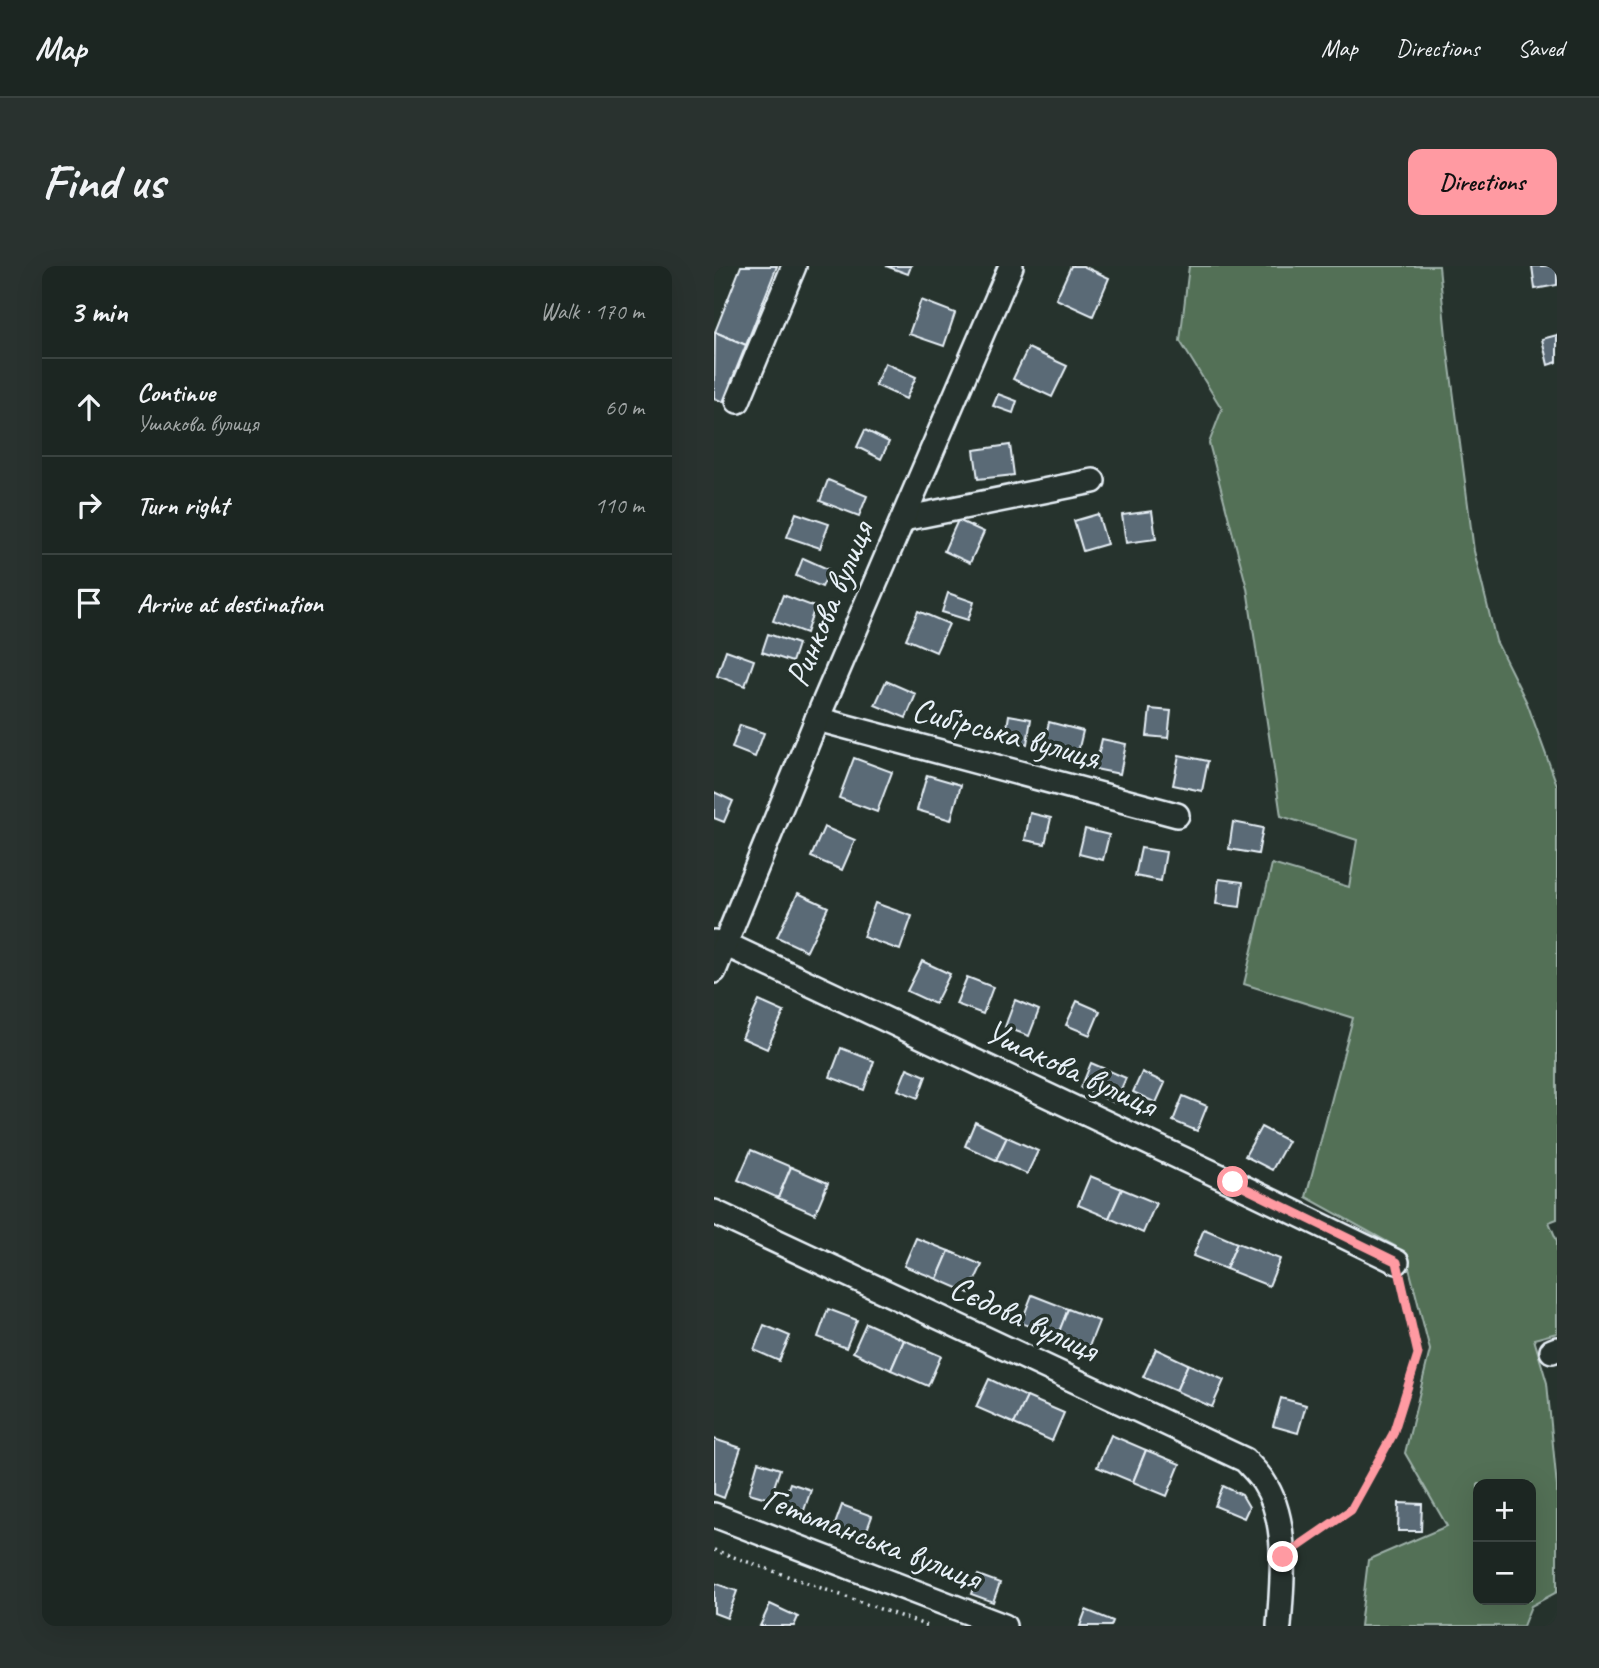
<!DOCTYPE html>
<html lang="en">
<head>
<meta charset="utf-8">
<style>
	:root { --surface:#1c2622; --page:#29322f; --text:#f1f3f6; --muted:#a0a5a5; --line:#3a4340; --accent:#ff9aa2 }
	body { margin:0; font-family:Caveat,sans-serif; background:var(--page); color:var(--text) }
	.controls { position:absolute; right:21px; bottom:21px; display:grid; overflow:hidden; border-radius:14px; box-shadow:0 7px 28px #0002 }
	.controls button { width:63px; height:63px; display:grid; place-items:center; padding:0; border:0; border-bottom:2px solid var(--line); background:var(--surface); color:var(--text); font:35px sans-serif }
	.stop { position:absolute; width:21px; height:21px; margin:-16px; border:5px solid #ff9aa2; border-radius:50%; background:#fff }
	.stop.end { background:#ff9aa2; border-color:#fff; box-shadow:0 2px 7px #0008 }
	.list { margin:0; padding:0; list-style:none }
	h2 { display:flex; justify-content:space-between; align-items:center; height:91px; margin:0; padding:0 28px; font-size:30px }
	h2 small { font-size:23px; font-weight:400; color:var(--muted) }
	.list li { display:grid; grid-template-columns:46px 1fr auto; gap:21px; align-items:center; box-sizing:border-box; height:98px; padding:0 28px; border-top:2px solid var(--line) }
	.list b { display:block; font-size:26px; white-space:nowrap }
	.list p { margin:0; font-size:23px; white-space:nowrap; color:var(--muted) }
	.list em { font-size:23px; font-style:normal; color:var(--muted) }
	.icon { flex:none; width:38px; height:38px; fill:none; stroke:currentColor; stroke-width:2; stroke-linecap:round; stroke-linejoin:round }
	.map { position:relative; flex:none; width:843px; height:1360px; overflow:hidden; border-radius:14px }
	header { display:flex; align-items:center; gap:42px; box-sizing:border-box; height:98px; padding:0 35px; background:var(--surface); border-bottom:2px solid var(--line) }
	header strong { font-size:33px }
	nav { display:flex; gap:38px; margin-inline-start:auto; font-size:24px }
	.intro { display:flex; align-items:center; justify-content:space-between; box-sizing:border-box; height:168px; padding:0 42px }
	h1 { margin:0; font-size:49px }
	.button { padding:18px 32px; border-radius:14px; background:var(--accent); color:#111; font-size:24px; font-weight:700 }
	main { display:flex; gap:42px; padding:0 42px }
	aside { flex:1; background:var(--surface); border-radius:14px; box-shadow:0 7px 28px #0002 }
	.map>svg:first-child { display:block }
	.green { fill:#526f57; stroke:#9db0a8; stroke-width:2; fill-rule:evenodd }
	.building { fill:#5a6a76; stroke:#e8f1f8; stroke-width:2 }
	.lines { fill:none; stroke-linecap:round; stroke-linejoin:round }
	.minor-casing { stroke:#e8f1f8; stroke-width:28 }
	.path { stroke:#e8f1f8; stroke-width:3.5; stroke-dasharray:2 5; stroke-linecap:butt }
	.minor { stroke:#26332d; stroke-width:23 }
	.route { stroke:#ff9aa2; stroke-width:9 }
	.labels { text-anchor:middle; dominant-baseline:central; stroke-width:7; stroke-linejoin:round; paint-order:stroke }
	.street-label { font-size:35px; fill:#e8f1f8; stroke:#26332d }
</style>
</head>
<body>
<header>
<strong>Map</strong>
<nav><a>Map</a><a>Directions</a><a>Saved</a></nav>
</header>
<div class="intro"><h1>Find us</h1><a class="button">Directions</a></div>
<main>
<aside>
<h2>3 min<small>Walk · 170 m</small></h2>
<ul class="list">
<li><svg class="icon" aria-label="ahead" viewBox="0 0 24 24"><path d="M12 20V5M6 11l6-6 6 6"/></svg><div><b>Continue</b><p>Ушакова вулиця</p></div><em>60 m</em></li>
<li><svg class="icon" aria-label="right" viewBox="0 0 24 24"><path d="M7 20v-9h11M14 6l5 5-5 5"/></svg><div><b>Turn right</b></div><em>110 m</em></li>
<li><svg class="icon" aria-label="arrive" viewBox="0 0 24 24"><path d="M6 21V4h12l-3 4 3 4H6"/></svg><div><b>Arrive at destination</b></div></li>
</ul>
</aside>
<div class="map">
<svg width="843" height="1360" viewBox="0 0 843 1360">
	<rect width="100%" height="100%" fill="#26332d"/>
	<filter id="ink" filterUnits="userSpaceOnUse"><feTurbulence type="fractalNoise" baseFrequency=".0143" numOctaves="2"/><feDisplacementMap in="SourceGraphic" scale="14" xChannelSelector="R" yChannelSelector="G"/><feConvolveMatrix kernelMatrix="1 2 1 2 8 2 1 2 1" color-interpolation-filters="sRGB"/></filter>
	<g filter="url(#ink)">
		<path class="green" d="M475,0H725L732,70L760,285L782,375L813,437L843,519V953L835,956L843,975V1067L820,1073L833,1117L843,1221V1326L817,1340L809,1360H646L654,1294L733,1260L691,1187L716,1084L693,994L681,980L592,931L639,752L530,718L558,598L635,621L643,574L567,550L533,322L495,177L508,143L466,75ZM764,1218H817V1334H764Z"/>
		<g class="building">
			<polygon points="27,0 63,0 32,79 1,66"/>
			<polygon points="172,0 197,0 194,8"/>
			<polygon points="357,0 369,0 395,12 379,50 342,33"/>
			<polygon points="818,0 843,0 843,19 821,23"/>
			<polygon points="207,34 241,47 230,80 195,68"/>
			<polygon points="1,66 32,79 9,136 0,132"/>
			<polygon points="843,69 843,96 834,99 828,73"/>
			<polygon points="314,82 353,100 338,131 299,113"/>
			<polygon points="171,97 202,111 192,133 161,119"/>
			<polygon points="284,128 303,135 299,147 279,140"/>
			<polygon points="151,164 175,176 167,193 143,181"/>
			<polygon points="296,179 300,209 264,213 260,184"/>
			<polygon points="114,214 153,230 145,250 106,235"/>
			<polygon points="438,245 442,273 412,277 408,249"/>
			<polygon points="82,247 115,258 106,282 73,271"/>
			<polygon points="384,248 393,278 369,285 360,255"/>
			<polygon points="244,254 270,266 256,297 230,285"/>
			<polygon points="89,292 116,304 108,321 82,310"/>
			<polygon points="234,327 260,336 254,354 228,346"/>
			<polygon points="69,329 101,341 92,367 59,355"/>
			<polygon points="204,345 235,358 222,386 192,373"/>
			<polygon points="54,368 84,378 78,396 48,386"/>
			<polygon points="12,384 40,394 31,420 3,410"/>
			<polygon points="172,415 202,428 192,452 161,439"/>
			<polygon points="436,443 457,445 454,472 433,470"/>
			<polygon points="295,449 317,453 313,478 291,474"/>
			<polygon points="335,456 369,465 363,490 329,481"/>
			<polygon points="26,459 50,467 41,491 18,482"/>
			<polygon points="388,473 412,478 406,508 381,503"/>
			<polygon points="465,489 494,495 488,525 459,519"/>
			<polygon points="140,492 178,506 163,546 125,532"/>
			<polygon points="213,509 247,519 237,554 203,544"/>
			<polygon points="0,526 19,535 10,556 0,552"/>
			<polygon points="316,547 337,552 331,578 311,574"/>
			<polygon points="519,556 549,562 544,588 515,583"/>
			<polygon points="110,561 141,574 128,604 97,591"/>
			<polygon points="371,563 395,569 389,594 365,588"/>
			<polygon points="427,582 452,586 447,615 421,610"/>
			<polygon points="505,613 529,616 526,641 502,638"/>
			<polygon points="84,627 114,641 93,685 63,671"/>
			<polygon points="161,637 198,650 186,684 149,671"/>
			<polygon points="208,695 236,708 221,738 193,725"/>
			<polygon points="253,711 279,721 269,748 242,738"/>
			<polygon points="301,734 325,744 315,770 291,761"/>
			<polygon points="45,735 70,746 53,783 28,772"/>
			<polygon points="363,735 386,745 376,769 352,759"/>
			<polygon points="127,782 160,795 150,824 116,811"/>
			<polygon points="377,797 412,812 401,837 367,822"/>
			<polygon points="193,802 212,810 204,832 184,824"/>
			<polygon points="428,806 451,817 442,837 419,826"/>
			<polygon points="469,830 493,840 483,865 459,855"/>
			<polygon points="261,856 293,871 282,894 251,880"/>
			<polygon points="547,861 574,875 558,904 531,890"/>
			<polygon points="293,871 324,885 313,908 282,894"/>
			<polygon points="37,884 77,901 64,932 24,914"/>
			<polygon points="77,901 114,917 101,948 64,932"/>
			<polygon points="376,910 408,923 395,952 364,939"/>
			<polygon points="408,923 442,937 429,967 395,952"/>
			<polygon points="490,963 523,977 512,1003 479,990"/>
			<polygon points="202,972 235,985 223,1013 190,1000"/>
			<polygon points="523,977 566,993 555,1020 512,1003"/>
			<polygon points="235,985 268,999 255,1027 223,1013"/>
			<polygon points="318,1029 354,1043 343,1071 307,1057"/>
			<polygon points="114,1043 143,1054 132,1082 104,1071"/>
			<polygon points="354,1043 385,1055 374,1083 343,1071"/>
			<polygon points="152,1057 190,1074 177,1104 139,1086"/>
			<polygon points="50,1059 76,1070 65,1095 40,1084"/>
			<polygon points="190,1074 227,1090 214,1120 177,1104"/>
			<polygon points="442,1083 474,1098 462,1125 429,1111"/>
			<polygon points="474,1098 510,1114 498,1141 462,1125"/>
			<polygon points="275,1113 313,1131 301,1158 262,1141"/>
			<polygon points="313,1131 350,1147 338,1175 300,1158"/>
			<polygon points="567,1132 592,1139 584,1167 559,1160"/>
			<polygon points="397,1169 432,1184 419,1216 383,1201"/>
			<polygon points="0,1173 27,1182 10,1232 0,1228"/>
			<polygon points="432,1184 466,1198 453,1230 419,1216"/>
			<polygon points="44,1196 66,1203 56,1233 35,1227"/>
			<polygon points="76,1217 97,1224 87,1253 66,1245"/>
			<polygon points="509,1220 528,1229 535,1241 530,1252 501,1240"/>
			<polygon points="685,1237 708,1238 707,1265 684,1265"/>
			<polygon points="128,1239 158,1250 149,1275 119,1264"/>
			<polygon points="264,1309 286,1317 279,1336 257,1328"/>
			<polygon points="0,1317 23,1325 13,1352 0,1347"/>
			<polygon points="56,1338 84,1351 80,1360 46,1360"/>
			<polygon points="372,1344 399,1355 397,1360 366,1360"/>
		</g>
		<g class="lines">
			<g class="minor-casing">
				<g id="minor">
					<polyline points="24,135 80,0"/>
					<polyline points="189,253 379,215"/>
					<polyline points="103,453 463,549"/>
					<polyline points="0,676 11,678 518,916 683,996"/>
					<polyline points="0,705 103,453 297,0"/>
					<path d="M0,946L531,1194C537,1201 544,1207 549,1215C576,1255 568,1315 565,1360"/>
					<polyline points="838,1085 843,1083"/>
					<polyline points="0,1249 290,1360"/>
				</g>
			</g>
			<g class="path">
				<polyline points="588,1278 637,1244 679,1168 704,1088 688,1016"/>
				<polyline points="0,1284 214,1360"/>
			</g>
			<use href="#minor" class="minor"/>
		</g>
	</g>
	<g class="lines" filter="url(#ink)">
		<polyline class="route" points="519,916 683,996 704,1088 679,1168 637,1244 569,1291"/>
	</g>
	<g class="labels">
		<g class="street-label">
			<text transform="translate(115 338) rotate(-67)">Ринкова вулиця</text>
			<text transform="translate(292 467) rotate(15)">Сибірська вулиця</text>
			<text transform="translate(357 802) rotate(25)">Ушакова вулиця</text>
			<text transform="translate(310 1052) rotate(25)">Сєдова вулиця</text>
			<text transform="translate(158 1272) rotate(21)">Гетьманська вулиця</text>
		</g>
	</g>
</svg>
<div class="controls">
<button>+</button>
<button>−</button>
</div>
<div class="stop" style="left:519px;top:916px"></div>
<div class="stop end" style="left:569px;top:1291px"></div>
</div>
</main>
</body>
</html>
